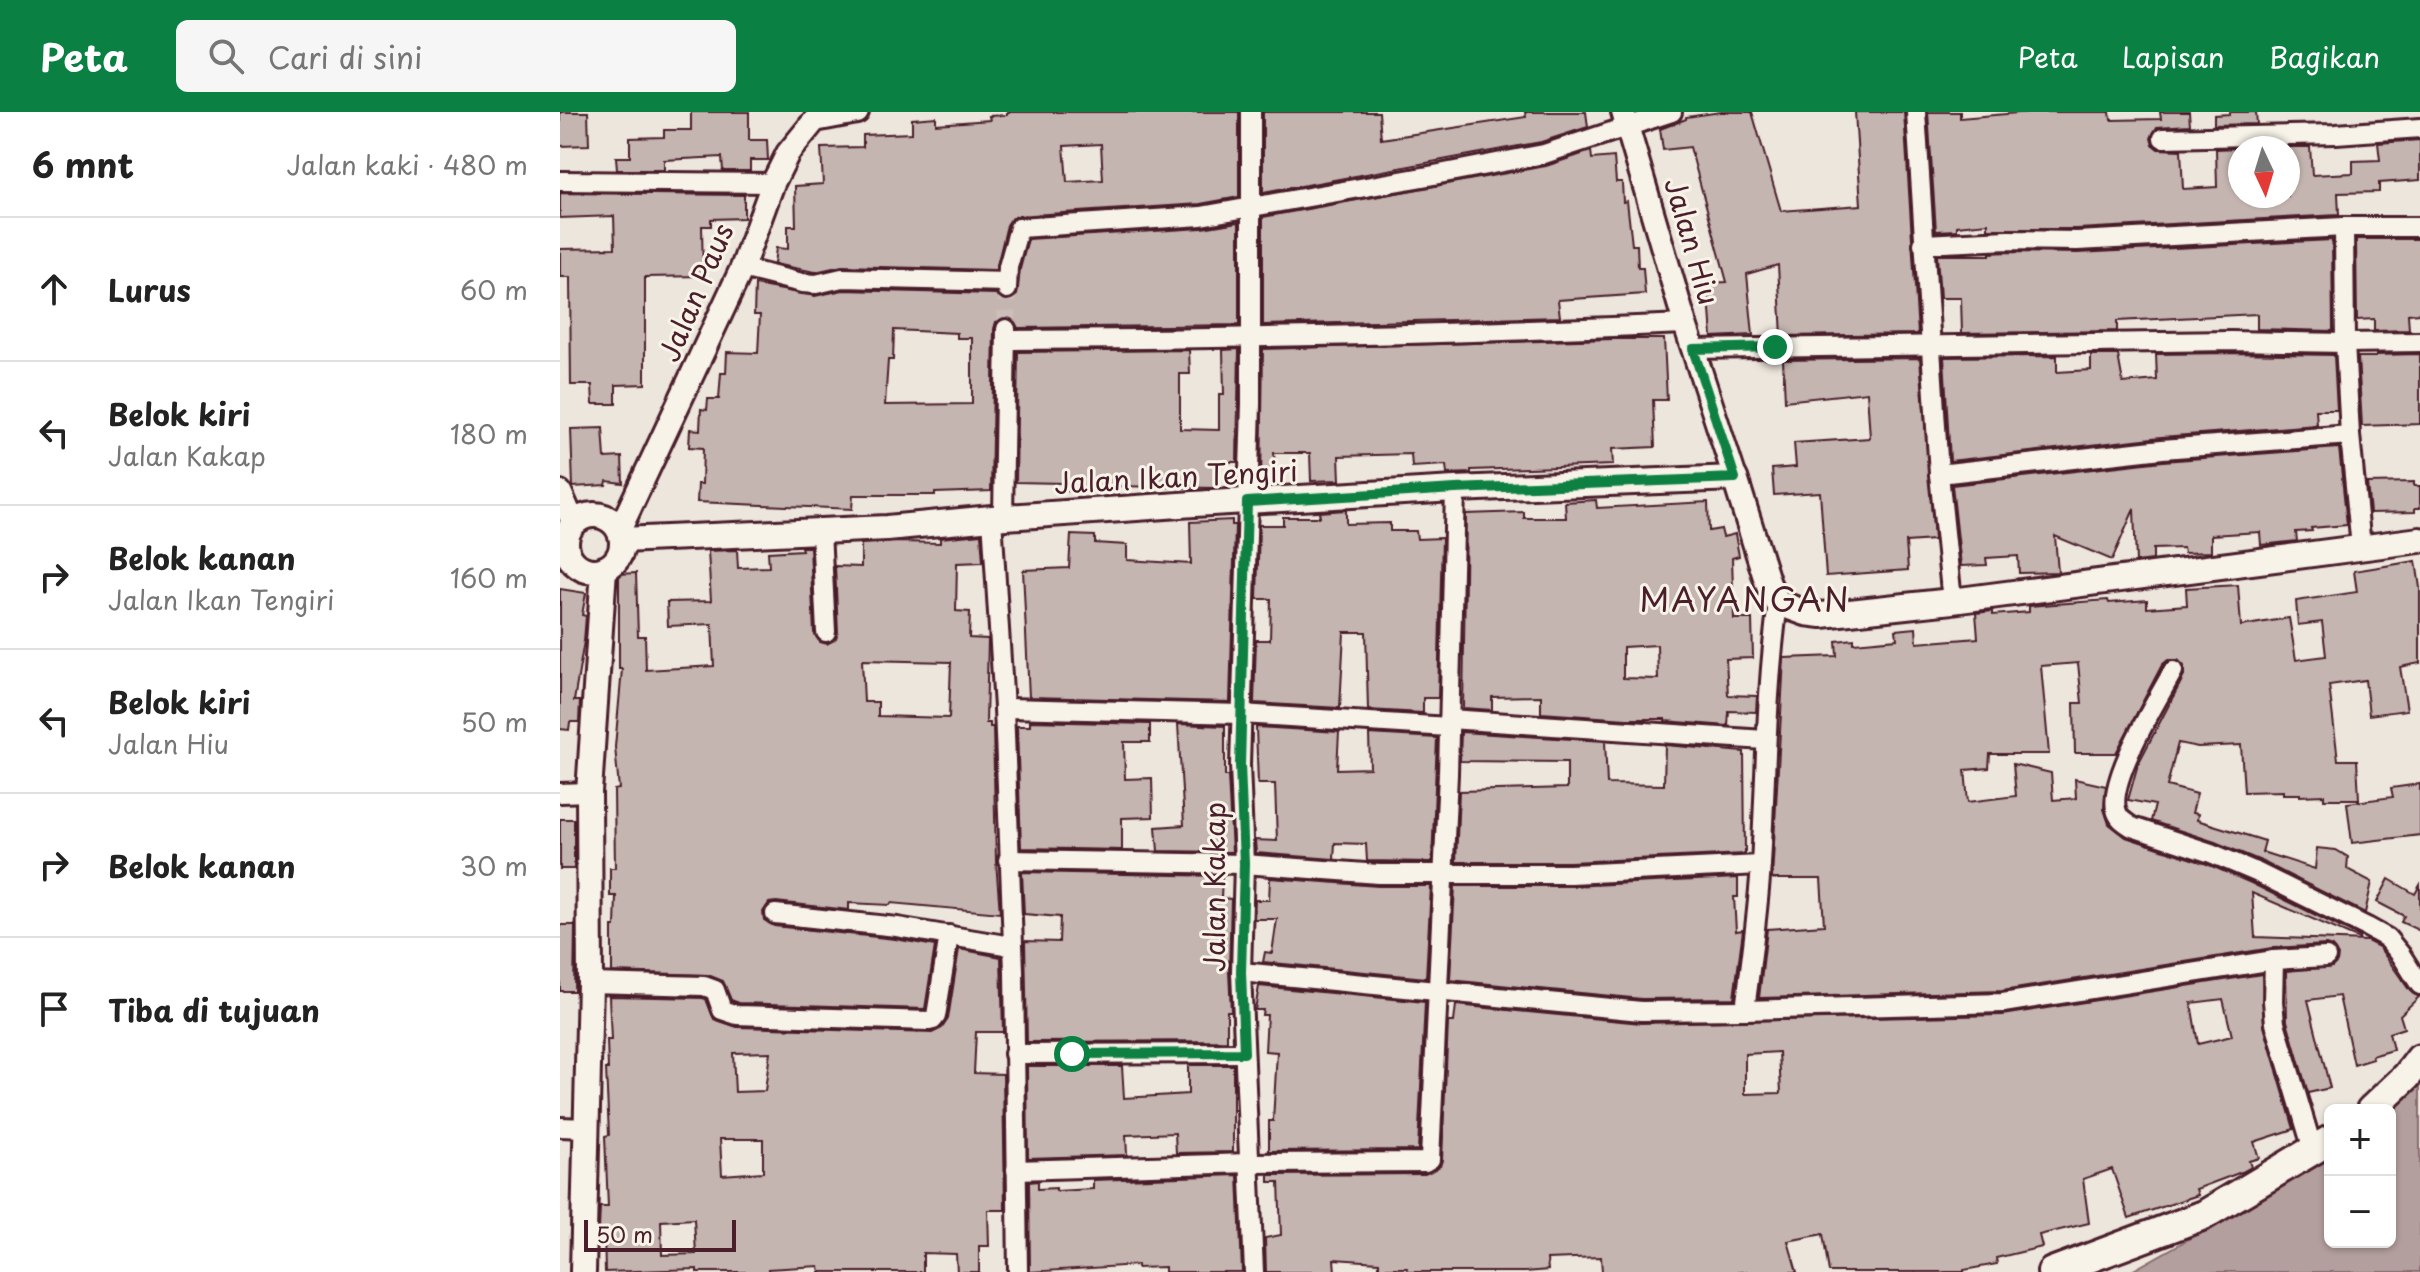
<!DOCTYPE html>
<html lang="id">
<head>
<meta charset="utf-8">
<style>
	:root { --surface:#fff; --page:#f6f6f6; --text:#222; --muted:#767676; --line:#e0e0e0; --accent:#0b8043 }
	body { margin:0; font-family:"Playpen Sans",sans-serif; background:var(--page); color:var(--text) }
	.controls { position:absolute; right:24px; bottom:24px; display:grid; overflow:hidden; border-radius:12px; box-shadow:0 2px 6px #0004 }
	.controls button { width:72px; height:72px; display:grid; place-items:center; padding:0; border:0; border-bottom:2px solid var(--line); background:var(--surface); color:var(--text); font:40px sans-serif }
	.compass { position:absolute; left:1668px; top:24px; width:72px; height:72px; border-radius:50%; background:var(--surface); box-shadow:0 2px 6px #0004; rotate:176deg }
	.scale { position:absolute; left:24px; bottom:20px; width:152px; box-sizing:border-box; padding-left:8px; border:4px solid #4a1f2b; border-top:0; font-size:22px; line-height:28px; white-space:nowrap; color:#4a1f2b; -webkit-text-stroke:6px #f7f3e8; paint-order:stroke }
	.stop { position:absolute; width:24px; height:24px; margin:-18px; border:6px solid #0b8043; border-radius:50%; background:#fff }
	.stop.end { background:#0b8043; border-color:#fff; box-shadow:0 2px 8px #0008 }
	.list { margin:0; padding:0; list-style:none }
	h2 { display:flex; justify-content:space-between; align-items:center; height:104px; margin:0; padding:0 32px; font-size:34px }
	h2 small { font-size:26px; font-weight:400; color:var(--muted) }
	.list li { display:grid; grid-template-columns:52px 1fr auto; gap:24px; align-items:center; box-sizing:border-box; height:144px; padding:0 32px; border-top:2px solid var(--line) }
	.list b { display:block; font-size:30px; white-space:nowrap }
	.list p { margin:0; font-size:26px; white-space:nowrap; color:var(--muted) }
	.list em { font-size:26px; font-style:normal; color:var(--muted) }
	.icon { flex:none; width:44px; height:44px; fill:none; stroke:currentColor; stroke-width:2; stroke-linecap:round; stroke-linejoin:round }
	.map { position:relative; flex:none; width:1860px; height:1160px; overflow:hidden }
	header { display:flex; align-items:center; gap:48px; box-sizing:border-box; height:112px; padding:0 40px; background:var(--accent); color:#fff }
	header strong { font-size:38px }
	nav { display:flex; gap:44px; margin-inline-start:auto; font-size:28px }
	.search { width:560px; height:72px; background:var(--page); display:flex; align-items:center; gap:20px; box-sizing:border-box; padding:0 28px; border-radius:12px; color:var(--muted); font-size:30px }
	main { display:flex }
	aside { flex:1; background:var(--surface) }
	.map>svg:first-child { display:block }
	.water { fill:#b39f9d; stroke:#896c6f; stroke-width:2 }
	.building { fill:#c4b5b0; stroke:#4a1f2b; stroke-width:2; fill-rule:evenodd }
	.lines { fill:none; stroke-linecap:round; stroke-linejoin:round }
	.minor-tunnel { stroke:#ccbeb9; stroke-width:18; stroke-dasharray:18 9; stroke-linecap:butt }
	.minor-casing { stroke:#4a1f2b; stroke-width:24 }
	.tertiary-casing { stroke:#4a1f2b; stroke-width:28 }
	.secondary-casing { stroke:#4a1f2b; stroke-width:30 }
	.trunk-casing { stroke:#4a1f2b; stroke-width:34 }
	.minor { stroke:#f7f3e8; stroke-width:18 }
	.tertiary { stroke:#f7f3e8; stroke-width:22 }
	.secondary { stroke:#f7f3e8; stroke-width:24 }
	.trunk { stroke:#f7f3e8; stroke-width:28 }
	.route { stroke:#0b8043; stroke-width:10 }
	.labels { text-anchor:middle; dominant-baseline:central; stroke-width:6; stroke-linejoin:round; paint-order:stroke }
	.street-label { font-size:28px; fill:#4a1f2b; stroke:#f7f3e8 }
	.quarter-label { font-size:32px; letter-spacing:2px; fill:#4a1f2b; stroke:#f7f3e8 }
</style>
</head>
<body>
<header>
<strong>Peta</strong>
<div class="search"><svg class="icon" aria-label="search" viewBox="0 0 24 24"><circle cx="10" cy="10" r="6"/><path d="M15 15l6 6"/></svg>Cari di sini</div>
<nav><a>Peta</a><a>Lapisan</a><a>Bagikan</a></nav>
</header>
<main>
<aside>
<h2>6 mnt<small>Jalan kaki · 480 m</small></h2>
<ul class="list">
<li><svg class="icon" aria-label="ahead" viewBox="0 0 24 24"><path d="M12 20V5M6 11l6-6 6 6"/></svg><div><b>Lurus</b></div><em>60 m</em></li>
<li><svg class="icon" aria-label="left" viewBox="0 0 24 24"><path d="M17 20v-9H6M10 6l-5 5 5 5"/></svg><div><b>Belok kiri</b><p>Jalan Kakap</p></div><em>180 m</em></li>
<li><svg class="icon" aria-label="right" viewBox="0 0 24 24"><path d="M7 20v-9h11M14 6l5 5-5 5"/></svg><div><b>Belok kanan</b><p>Jalan Ikan Tengiri</p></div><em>160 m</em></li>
<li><svg class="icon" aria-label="left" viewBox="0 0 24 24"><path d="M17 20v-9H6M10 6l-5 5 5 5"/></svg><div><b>Belok kiri</b><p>Jalan Hiu</p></div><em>50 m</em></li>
<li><svg class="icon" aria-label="right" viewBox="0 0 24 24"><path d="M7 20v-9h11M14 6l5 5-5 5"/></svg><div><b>Belok kanan</b></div><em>30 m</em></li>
<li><svg class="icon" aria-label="arrive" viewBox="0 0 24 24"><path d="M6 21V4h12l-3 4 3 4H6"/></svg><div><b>Tiba di tujuan</b></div></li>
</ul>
</aside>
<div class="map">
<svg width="1860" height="1160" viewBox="0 0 1860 1160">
	<rect width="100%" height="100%" fill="#ece6dd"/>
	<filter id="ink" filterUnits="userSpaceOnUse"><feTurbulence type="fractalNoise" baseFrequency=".0125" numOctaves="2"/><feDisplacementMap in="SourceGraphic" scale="16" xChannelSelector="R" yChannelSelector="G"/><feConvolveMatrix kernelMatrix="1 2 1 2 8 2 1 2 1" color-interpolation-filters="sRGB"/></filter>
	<g filter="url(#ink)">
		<polygon class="water" points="1860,969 1860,1160 1570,1160 1716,1078 1770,1042 1770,1130 1830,1130 1830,998"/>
		<g class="building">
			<polygon points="0,0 28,0 29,33 0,34"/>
			<polygon points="131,0 189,0 189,28 207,28 208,48 190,48 190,59 163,59 162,45 104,48 104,58 57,58 56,45 70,45 70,26 104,25 104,18 131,18"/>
			<path d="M447,0H679V85L640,92L457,104L451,107L447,113L436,158L282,154L255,160L214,152L216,136L228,137V114H236L235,74L263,72L261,36L303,35V23L352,21V7L376,5V12L430,8L429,4L447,3ZM541,32L543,68L507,70L504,34Z"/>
			<polygon points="703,0 819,0 821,27 966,5 965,0 1026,0 1028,15 981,30 703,81"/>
			<polygon points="1161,0 1192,0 1221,99 1301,93 1295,0 1344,0 1358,222 1222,224 1218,153 1187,162 1193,223 1152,225 1148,171 1167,170 1130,35 1103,38 1100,17 1116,11 1126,7 1126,5"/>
			<polygon points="1368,0 1400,0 1400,6 1470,0 1550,0 1551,8 1601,7 1600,0 1629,0 1630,13 1597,15 1591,26 1593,33 1598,37 1621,38 1623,77 1657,75 1656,37 1680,36 1680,84 1728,84 1728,35 1750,35 1752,63 1793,61 1793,49 1820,48 1818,31 1860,28 1860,68 1819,71 1819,80 1778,81 1779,103 1517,117 1428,117 1428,111 1397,114 1397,118 1376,119"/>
			<polygon points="1670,0 1696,0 1697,12 1654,13 1654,3 1670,2"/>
			<polygon points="1031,39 1032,47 1054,45 1056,70 1062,70 1063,90 1067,89 1072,133 1077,133 1078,156 1083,156 1085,182 998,188 1000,205 703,213 703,105 986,54"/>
			<polygon points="0,81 184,83 184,106 151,107 151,114 142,114 143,164 85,165 85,272 56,273 56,292 33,292 32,273 11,273 10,165 0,165 0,137 55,136 54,104 0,106"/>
			<path d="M679,110V213L458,216L453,207L447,205L436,210L434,217L431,379L375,381V383H293L292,397L137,390L138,372H142L143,336L129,335L130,317L140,318L141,297L147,298L148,287H159L161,261H166L167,240L198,241L200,203H194L195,173L255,184L283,178L436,182L441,187L447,189L457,183L460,157L468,127L642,116ZM334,218L397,221V226H412V292L325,293L328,248H333Z"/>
			<polygon points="1796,127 1860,127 1860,201 1848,202 1849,218 1814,219 1814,207 1797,208"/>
			<polygon points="1772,128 1773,219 1697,217 1697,202 1557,209 1557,219 1402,221 1401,186 1380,186 1377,143 1430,143 1430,141 1448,140 1518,141"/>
			<polygon points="1055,227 1104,227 1107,288 1093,288 1095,335 1052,337 1053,353 911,358 911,361 887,362 886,353 852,355 851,342 779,344 780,368 751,369 750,341 714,341 716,372 701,373 703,237"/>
			<polygon points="679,237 677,350 655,350 655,376 555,374 555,380 502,379 502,371 456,370 458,240 629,238 630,262 620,262 620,317 659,318 659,282 664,282 663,238"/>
			<polygon points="1671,241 1774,243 1777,298 1756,298 1757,313 1601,325 1390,349 1384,245 1497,244 1497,260 1531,258 1531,243 1558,243 1563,271 1597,268 1596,242"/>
			<polygon points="1860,242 1860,312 1802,314 1798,245 1816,245 1816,243"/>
			<polygon points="1360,246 1374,428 1346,430 1348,458 1266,464 1260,380 1214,383 1212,357 1236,355 1234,331 1310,326 1307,280 1225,289 1223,248"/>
			<polygon points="43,316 45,346 62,345 63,371 47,369 46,373 13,375 11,317"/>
			<polygon points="1779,336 1787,413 1751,416 1752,419 1736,420 1737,429 1701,433 1700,420 1651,423 1651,440 1624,441 1623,436 1593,437 1593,448 1576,450 1574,397 1552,448 1495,424 1498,460 1459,461 1458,444 1426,446 1427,453 1401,454 1392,373 1603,349"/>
			<polygon points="1854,370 1854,374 1860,374 1860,396 1855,396 1855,400 1810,401 1807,371"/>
			<path d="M1036,388L1037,396L1148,390L1149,419L1161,417L1163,425L1175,422L1179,444L1172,446L1174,507H1192L1193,546L1166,547L1168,583L1197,584L1196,600L1169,599L1168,614L1105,609V607H1067L981,601V584L932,585V598L903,596L906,402L964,400V406H1006L1005,390ZM1097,533L1098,567L1063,566V535Z"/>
			<polygon points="786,398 786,412 830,411 830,419 856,419 857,427 882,426 878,586 863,586 863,601 808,598 806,520 784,520 780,596 694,591 696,528 710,528 711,487 697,487 699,413 723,413 723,405 760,405 759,400"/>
			<polygon points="672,408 672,413 675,413 670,590 469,585 463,458 509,456 511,423 535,424 535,431 567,433 567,448 631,452 630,410"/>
			<path d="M421,422L423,450L397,451L396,499L410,500L409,526L428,527L426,611H430V615H433L436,749L440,801L331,791L330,793L289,791V798L216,790L209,791L203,800L204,808L214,814L335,827L375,834L365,897L179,891L171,888L163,869L148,863L52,860V815H55L56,784H50V756H55L54,678L59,677L55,635L62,557H59V462L76,461L78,524H85L86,558L154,554L152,512L108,514L107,490L151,489L148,439L177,438L178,456L209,455L208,440L242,438L241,435H250L254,521L260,530L267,532L276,526L278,520L275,454L301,455V432L341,430L380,431V426ZM302,548L391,550L389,606L318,604V590H304Z"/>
			<polygon points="1856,449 1860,476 1860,551 1840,555 1847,598 1809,603 1805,568 1769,573 1778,648 1797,648 1799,687 1764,687 1764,683 1740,684 1740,682 1723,682 1723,679 1684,680 1681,633 1638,635 1618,631 1607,674 1637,682 1632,701 1638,702 1637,708 1705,729 1702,740 1755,757 1757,736 1776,738 1788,745 1787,757 1812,770 1805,801 1701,749 1655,730 1591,709 1595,693 1568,688 1578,652 1624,564 1624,554 1618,548 1608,548 1602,553 1556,641 1515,641 1514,591 1522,591 1518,551 1481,554 1489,642 1430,642 1429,656 1405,658 1408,690 1456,684 1453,652 1491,661 1493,688 1516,686 1515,667 1546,674 1544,697 1549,712 1566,725 1647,752 1691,771 1800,825 1799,827 1692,781 1695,825 1807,829 1819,835 1850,879 1859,885 1840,903 1844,916 1829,921 1833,938 1812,944 1813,947 1794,953 1779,884 1748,888 1770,976 1748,981 1727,909 1726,859 1772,855 1777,850 1778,844 1772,835 1766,833 1712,836 1442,879 1199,886 1207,817 1264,813 1261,767 1212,767 1224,546 1277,544 1276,529 1294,527 1294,531 1337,527 1336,518 1356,516 1357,531 1418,526 1416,501 1433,499 1433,503 1469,500 1469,494 1548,488 1549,491 1587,488 1587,496 1627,493 1626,476 1678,473 1681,514 1729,506 1736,548 1766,544 1762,510 1738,513 1736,489 1797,480 1794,459"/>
			<polygon points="0,477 26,481 22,503 26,504 24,529 14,589 20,589 19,610 10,610 9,618 0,617"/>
			<polygon points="470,609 590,612 590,630 564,630 565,667 592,666 593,705 562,706 562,738 461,736 457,614 470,614"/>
			<polygon points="618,612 665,614 665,664 668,664 672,740 598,739 596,715 624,713"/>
			<polygon points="696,615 779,620 777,657 810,656 809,622 877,626 872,750 807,749 806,732 775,731 774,747 696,741 695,728 717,729 715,672 698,672"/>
			<polygon points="901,620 1045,629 1047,672 1104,673 1105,633 1184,640 1185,742 1010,750 896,750 899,679 1007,676 1007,650 900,649"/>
			<polygon points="1860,672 1860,723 1792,731 1787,691 1833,685 1831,676"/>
			<rect x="0" y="707" width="14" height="50"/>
			<polygon points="462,760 662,764 661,786 671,787 669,860 671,899 667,899 667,929 467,930 465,829 499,830 500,805 464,802"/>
			<polygon points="710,766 818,774 871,774 866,866 703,850 705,840 712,841 717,807 694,807 695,788 709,788"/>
			<polygon points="1178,766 1178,785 1174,785 1176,819 1183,818 1174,886 1082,887 890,868 895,774 1010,774"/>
			<polygon points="1829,767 1855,782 1860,773 1860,819 1841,810 1844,804 1817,790"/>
			<polygon points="0,813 15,813 14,879 0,879"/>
			<path d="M399,837L441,845L443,920H416L414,961L443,962L445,1098H428L429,1134H419V1160H397L396,1142L363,1141V1160H260L259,1154L208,1157V1160H137V1157L45,1160L44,1117L39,1118L40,1095H48L45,1024L49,1023L46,957H48L47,928H51L49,884L142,886L146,887L154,907L177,915L372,921L382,916L388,907ZM210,940L205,979L175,980L173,941ZM160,1027H203V1060L162,1063ZM134,1107L136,1142L102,1143L101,1109Z"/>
			<path d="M1702,862L1704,914L1734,1017L1694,1030L1699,1046L1689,1049L1691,1055L1684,1059L1636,1077L1638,1083L1569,1106L1552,1057L1523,1067L1529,1111L1479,1123L1482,1135L1436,1146L1437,1152L1404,1158V1160H1269L1263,1122L1228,1129L1237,1160H1042L1041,1145L987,1147L988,1158L965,1160H848L847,1156H819V1150L774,1147L775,1160H706L705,1126L721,1123L719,1070H709V1063L865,1062L880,1054L882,1048L888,910H894L896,893L1081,911L1443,903ZM1663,887L1672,924L1638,932L1631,891ZM1219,940L1221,981L1185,982V942Z"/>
			<polygon points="699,874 865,890 858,1038 709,1039 709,1009 713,1009 717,940 705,939 707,903 702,903 703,898 695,898"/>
			<polygon points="628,953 673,953 673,1040 616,1041 615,1021 566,1023 567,1043 468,1046 467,954 562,954 564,986 628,982"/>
			<polygon points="678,1063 682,1160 605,1160 605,1155 577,1156 577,1153 470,1160 469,1070 478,1069 478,1077 496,1076 496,1079 533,1077 533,1068"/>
		</g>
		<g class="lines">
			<polyline class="minor-tunnel" points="446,217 447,177"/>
			<g class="minor-casing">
				<g id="minor">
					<polyline points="691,0 691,292 680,653 684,752 681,860 694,1160"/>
					<polyline points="1356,0 1379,362 1392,489"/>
					<polyline points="1603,26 1776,22 1860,16"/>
					<polyline points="0,69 213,71"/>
					<polyline points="1784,115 1785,231 1790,323 1801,435"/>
					<polyline points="1363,132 1448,128 1517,129 1784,115 1860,115"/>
					<polyline points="182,156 242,171 256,172 282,166 447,170"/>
					<polyline points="447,177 448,155 459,116 641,104 874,63 984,42 1112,0"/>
					<path d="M446,228C672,227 898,222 1125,212"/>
					<polyline points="1133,237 1671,229 1785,231 1860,230"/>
					<polyline points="1379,362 1602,337 1790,323"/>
					<polyline points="443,405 446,217"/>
					<polyline points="432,406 444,596 454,859 458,1160"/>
					<polyline points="261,419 266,520"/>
					<path d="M1613,559C1597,589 1549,665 1556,697C1558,707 1565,710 1572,715L1651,741L1696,760L1807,815L1827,826L1841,843L1860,873"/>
					<polyline points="444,596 681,602 889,615"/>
					<polyline points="889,607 1205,628"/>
					<polyline points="0,681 29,680"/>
					<polyline points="448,748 684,752 819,762 1010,762 1201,753"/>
					<polyline points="215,802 337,815 451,834"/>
					<polyline points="1714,848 1713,889 1715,911 1753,1038"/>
					<polyline points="681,860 1081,899 1185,898 1443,891 1714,848 1766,845"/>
					<polyline points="30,871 144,874 155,878 162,898 177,903 369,909 373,908 376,904 389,823"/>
					<path d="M1185,898C1191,849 1198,801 1201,752C1206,665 1206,578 1218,491"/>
					<polyline points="454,942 684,941"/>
					<polyline points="0,1015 27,1016"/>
					<polyline points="456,1058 690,1051 865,1050 870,1047 888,662 895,377"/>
				</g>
			</g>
			<g class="tertiary-casing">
				<g id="tertiary">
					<polyline points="1063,0 1125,212 1175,366"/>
					<polyline points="0,380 14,412"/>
					<polyline points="59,419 182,156 213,71 228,41 255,8 297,0"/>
					<polyline points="0,429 6,428"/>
				</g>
			</g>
			<g class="secondary-casing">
				<g id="secondary">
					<circle cx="34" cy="431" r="28"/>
					<polyline points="62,428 327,416 432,406 634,392 895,377 1175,366 1208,472 1218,491 1246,501 1262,503 1392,489 1860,428"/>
					<polyline points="23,1160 30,871 29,680 44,457"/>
				</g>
			</g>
			<g class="trunk-casing">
				<g id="trunk">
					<polyline points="1811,998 1847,964 1860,947"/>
					<polyline points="1492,1160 1644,1103 1770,1028"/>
				</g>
			</g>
			<use href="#minor" class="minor"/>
			<use href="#tertiary" class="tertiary"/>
			<use href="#secondary" class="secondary"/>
			<use href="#trunk" class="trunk"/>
		</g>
	</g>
	<g class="lines" filter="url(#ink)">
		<polyline class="route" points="512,942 684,941 681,860 684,752 680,653 687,390 895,377 1175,366 1133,237 1215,235"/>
	</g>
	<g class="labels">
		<g class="street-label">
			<text transform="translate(1133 129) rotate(74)">Jalan Hiu</text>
			<text transform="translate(135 180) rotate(-67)">Jalan Paus</text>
			<text transform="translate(616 364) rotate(-3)">Jalan Ikan Tengiri</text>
			<text transform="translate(653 775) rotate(-90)">Jalan Kakap</text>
		</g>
		<g class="quarter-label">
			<text x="1185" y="487">MAYANGAN</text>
		</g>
	</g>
</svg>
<div class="controls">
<button>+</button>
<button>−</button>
</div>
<svg class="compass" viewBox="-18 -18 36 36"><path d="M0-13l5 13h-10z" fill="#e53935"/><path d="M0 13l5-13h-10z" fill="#767676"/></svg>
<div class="scale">50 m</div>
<div class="stop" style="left:512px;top:942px"></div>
<div class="stop end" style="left:1215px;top:235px"></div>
</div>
</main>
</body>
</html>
